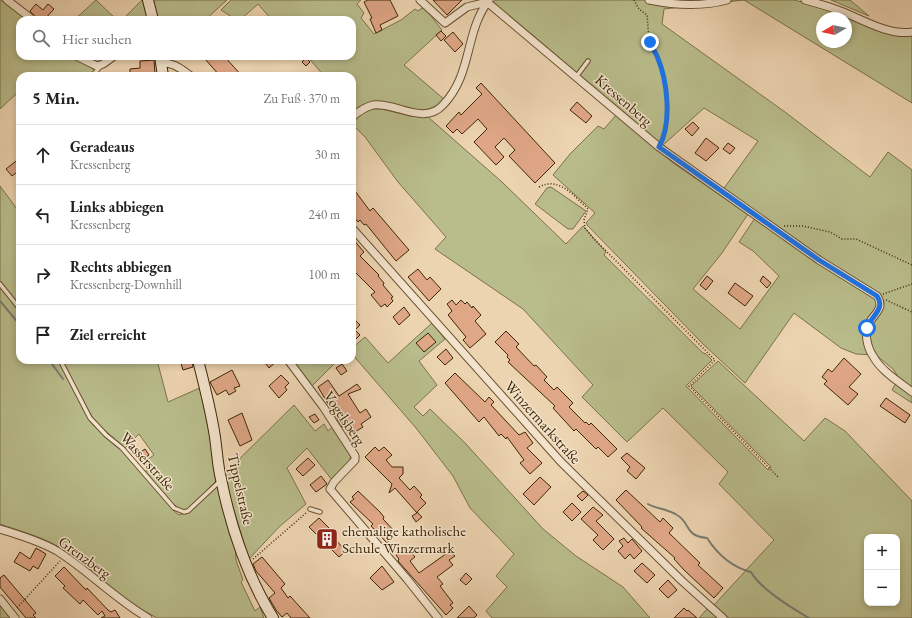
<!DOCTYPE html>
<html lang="de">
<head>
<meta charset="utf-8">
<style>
	:root { --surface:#fff; --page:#f2f2f2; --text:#222; --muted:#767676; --line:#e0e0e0 }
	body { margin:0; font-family:"EB Garamond",serif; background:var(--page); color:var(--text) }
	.controls { position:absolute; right:12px; bottom:12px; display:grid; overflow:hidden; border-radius:8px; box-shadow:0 2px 6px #0003 }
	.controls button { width:36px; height:36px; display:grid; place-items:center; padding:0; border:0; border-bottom:1px solid var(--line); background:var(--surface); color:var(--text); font:20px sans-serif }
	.compass { position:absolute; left:816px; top:12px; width:36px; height:36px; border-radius:50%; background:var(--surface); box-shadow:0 2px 6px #0003; rotate:261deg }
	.stop { position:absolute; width:12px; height:12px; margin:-9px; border:3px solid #1a73e8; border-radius:50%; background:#fff }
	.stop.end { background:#1a73e8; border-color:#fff; box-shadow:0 1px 4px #0008 }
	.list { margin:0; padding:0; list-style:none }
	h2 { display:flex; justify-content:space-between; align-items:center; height:52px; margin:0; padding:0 16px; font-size:17px }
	h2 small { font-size:13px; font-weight:400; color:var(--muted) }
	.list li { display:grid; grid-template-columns:26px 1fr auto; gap:12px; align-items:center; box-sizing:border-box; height:60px; padding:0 16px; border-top:1px solid var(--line) }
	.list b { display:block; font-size:15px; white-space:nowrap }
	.list p { margin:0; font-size:13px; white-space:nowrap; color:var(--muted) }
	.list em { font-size:13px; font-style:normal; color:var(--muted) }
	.icon { flex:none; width:22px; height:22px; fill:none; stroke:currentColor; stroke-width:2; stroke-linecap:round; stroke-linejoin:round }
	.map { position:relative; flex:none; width:912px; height:618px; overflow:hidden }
	.search { position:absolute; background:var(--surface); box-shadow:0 2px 6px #0003; left:16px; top:16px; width:340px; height:44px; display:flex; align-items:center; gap:10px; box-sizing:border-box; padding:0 14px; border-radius:12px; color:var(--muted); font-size:15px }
	.panel { position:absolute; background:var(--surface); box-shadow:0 2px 6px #0003; left:16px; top:72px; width:340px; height:292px; border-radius:12px }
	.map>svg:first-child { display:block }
	.green { fill:#b9bc8b; stroke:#7b7249; fill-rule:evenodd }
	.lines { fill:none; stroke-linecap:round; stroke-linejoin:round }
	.stream { stroke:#787c71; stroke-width:2 }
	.building { fill:#e0a787; stroke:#3d2707 }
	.lane-casing { stroke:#695232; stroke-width:5.5 }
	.street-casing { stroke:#695232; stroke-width:9 }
	.secondary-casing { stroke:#3d2707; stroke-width:12 }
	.path { stroke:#3d2707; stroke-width:1.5; stroke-dasharray:1 2; stroke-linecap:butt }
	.lane { stroke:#f3e3cc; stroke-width:3.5 }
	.street { stroke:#f3e3cc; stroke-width:7 }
	.secondary { stroke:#f3e3cc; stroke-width:10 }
	.route { stroke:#1a73e8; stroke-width:5 }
	.labels { text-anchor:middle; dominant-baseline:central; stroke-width:3; stroke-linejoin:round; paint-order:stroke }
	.street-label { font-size:15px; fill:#3d2707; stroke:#f3e3cc }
	.poi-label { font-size:15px; fill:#3d2707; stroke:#f3e3cc; text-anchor:start }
</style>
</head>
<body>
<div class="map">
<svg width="912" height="618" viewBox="0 0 912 618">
	<rect width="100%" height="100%" fill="#edd4b1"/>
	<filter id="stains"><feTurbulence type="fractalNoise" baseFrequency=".005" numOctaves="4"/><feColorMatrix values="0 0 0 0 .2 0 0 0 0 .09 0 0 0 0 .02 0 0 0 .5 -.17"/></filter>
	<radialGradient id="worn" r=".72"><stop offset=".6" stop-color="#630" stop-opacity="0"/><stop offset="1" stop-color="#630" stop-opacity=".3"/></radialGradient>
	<g class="green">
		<polygon points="0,0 15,8 30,20 20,20 20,56 72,56 95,70 89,76 20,76 20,93 17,93 0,109"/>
		<polygon points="96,0 117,20 74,20"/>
		<polygon points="142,0 144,0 149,20 122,20"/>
		<polygon points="150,0 227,0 205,20 156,20"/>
		<path d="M231,0H361L357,4L364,13L361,18L374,34L401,20L415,9L418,11L424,7L442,30L404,65L445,100C410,130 383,83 352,112V76H324L307,56H352V20H272L258,4L240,20H237L221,10Z"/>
		<path d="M496,0H794L818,6L894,35H912V103L744,0L664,9L662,24L785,112L870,177L888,152L912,170V403L892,390L899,378L893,369L876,355L856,354L841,348L794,313L745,383L704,345L588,226L586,223L595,213L553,175L570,154L598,126L604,129L617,114L673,163L748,214L722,253L693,289L740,329L779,276L753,251L739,242L755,218L819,258L722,191L758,141L704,108L661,147L492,3ZM822,18H846V42H822Z"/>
		<polygon points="831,0 850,0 869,16"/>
		<polygon points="80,56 110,56 98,64"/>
		<path d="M373,109H382L410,116L428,117L502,182L566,244L583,226L606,252L604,255L703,353L706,354L712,360L686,386L768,470L771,467L691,386L718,361L804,441L825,418L845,431L912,501V618H729L714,605L774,540L719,484L728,472L663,408L627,442L582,397L593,385L523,309L435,249L446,237L398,182L365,137L352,124V122L359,115ZM867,537H897V603H867Z"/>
		<polygon points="0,186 20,213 20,308 0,281"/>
		<polygon points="551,187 586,211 573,229 568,229 535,204 547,188"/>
		<path d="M0,285L20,312V360H57L66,372L81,404L93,425L121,449L174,511L179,515L191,511L219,484L235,540L236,560L243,580L241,582L255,611L260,607L264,618H157C119,600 92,567 57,546C40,536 19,531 0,524Z"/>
		<polygon points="432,323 445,339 419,361 437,385 414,407 423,416 430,409 466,444 543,529 576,556 623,587 650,618 492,618 486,611 507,587 496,576 514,554 470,508 453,476 416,428 352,354 352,348 365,337 388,363"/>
		<polygon points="61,360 157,360 168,402 202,387 217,478 215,482 189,508 185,510 180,509 172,503 146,472 147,460 154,455 139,434 125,448 95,422"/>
		<polygon points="291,360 338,360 311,387"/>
		<path d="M294,405L315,431L324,424L328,431L333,426C355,457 359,453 332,480L307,448L287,468L306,504L279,527L249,559L223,475Z"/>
		<polygon points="0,603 12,618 0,618"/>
		<polygon points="708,608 720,618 699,618"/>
	</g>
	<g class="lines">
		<g class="stream">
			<polyline points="0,301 20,325"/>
			<polyline points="49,360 63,379"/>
			<path d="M648,504C657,509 668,509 677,515C691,523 684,536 707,538C718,555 731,567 751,572C760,589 792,608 809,618"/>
		</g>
	</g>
	<g class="building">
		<polygon points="368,0 390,0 398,16 380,25 382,30 376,33 370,19 372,18 364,2"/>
		<polygon points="433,0 462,0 447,15"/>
		<polygon points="36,4 43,10 48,4 54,9 44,20 38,20 30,11"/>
		<polygon points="441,31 446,36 441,41 436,35"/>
		<polygon points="453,32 463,44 455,52 444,40"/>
		<polygon points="209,56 224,56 242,76 220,76 205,59"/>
		<polygon points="306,58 310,62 306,66 302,62"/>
		<polygon points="154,60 155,74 130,75 130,69 140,68 140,61"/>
		<polygon points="481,83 555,163 535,183 509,156 515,150 504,138 495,147 504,157 496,165 474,142 487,129 478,119 462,134 457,129 453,133 446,126 459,112 461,115 482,94 476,88"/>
		<polygon points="577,102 592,116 586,123 570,110"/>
		<polygon points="693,122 699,128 692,136 685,129"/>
		<polygon points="706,138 719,148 706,161 695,153"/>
		<polygon points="728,143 735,148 730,154 723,149"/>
		<polygon points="20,158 20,170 12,176 6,169"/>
		<polygon points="352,187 370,211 373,208 409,250 396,261 366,224 364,225 360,220 358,222 352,214"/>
		<polygon points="352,238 364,252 360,256 379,275 378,276 384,283 383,285 393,297 391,298 393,301 387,307 385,304 381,307 371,295 375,292 352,269"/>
		<polygon points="418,269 427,280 430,277 441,289 429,301 408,277"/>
		<polygon points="707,276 713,281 706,290 700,285"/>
		<polygon points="763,276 771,283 767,288 760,281"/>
		<polygon points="735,283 753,296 745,306 728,293"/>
		<polygon points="452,300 456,305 461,300 465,304 467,302 472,308 473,306 481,315 475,321 486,334 470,348 463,340 466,337 448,315 452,311 447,304"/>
		<polygon points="404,307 410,315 399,325 393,317"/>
		<polygon points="352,317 360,325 355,330 360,335 352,343"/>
		<polygon points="506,331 519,344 516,347 534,366 536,365 547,377 544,380 554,390 557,387 573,403 569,407 585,423 586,422 589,425 591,423 617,449 608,457 598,447 596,449 576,429 574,431 553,408 555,406 508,362 510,360 507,357 508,355 495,342"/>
		<polygon points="428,333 436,342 424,352 416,343"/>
		<polygon points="446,349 453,358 445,365 437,357"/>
		<polygon points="844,358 861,374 849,387 858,394 848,405 824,384 827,381 822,377 828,369 832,372"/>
		<polygon points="180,360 192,360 193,367 183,370"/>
		<polygon points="263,360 278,360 269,368"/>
		<polygon points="342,364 347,371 341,375 336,368"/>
		<polygon points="232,370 240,386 234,388 236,391 229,395 226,390 217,395 210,382"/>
		<polygon points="455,373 485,402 489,397 494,402 491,405 519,435 525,432 533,443 527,448 542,463 530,474 520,463 524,460 507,437 506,439 501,434 499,436 484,417 479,422 445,383"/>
		<polygon points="281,375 289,383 285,387 287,390 279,398 269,386"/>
		<polygon points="328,380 339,396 357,384 361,389 348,394 360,413 366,409 371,417 361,424 363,427 350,435 345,426 342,427 318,387"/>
		<polygon points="886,398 910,415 905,423 880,406"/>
		<polygon points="242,413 252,440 240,446 228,420"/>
		<polygon points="315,414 319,420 314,423 309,417"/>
		<polygon points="375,447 379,451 384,447 392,455 386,460 392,467 403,467 403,474 399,478 410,490 414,486 422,495 420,497 426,503 417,512 422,517 416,522 412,516 417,513 395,488 389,493 392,484 365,457"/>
		<polygon points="145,449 149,455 140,461 136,455"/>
		<polygon points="627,453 645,468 636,479 627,471 630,467 621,458"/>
		<polygon points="308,458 315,465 303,476 296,469"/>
		<polygon points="321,476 327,484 316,492 310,485"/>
		<polygon points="540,477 551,487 534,505 523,494"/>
		<polygon points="626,490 660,522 663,518 673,528 669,533 700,563 698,565 723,588 714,598 684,570 674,559 675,558 641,528 642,527 616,500"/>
		<polygon points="358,491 380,512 384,517 383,519 397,534 387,543 371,526 373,524 350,502 354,499 352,497"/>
		<polygon points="583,491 588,495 582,501 577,496"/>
		<polygon points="572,503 581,512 572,521 563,512"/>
		<polygon points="593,507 603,515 596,521 614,539 603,550 593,540 598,535 581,519"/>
		<polygon points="319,518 334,533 332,536 346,551 339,557 309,527"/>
		<polygon points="624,538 628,543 632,539 642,551 634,559 630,554 625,559 618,551 623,546 619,541"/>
		<polygon points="36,548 46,554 38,569 33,566 30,571 14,562 20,552 30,559"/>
		<polygon points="403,549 407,554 410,551 415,557 410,561 419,573 450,551 455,556 449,560 453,565 437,577 443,584 440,586 453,603 450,605 453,608 446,615 398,561 399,559 396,555"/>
		<polygon points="262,557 285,584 281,588 288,598 290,596 310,618 291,618 287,613 282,617 276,610 269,598 275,593 256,571 253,564"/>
		<polygon points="642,563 655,575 647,583 634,571"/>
		<polygon points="382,566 394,582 382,590 370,578"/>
		<polygon points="64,567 86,590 87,588 108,610 111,612 115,610 120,618 101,618 105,616 102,611 98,615 83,600 80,604 63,588 65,586 55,576"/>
		<polygon points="466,573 472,579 466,585 460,580"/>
		<polygon points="4,575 36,613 33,615 36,618 26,618 0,587 0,578"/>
		<polygon points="668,580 677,590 668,598 659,589"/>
		<polygon points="469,606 477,615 474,618 457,618"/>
		<polygon points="684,608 687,611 688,610 697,618 674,618"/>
	</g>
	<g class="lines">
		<g class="lane-casing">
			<g id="lane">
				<polyline points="92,76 100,67"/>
				<polyline points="576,77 588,61"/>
				<polyline points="0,284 20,309"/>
				<polyline points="60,360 90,418 106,435 122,448 174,508 184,512 188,511 219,482"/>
				<polyline points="310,509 320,512"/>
			</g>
		</g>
		<g class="street-casing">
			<g id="street">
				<polyline points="7,0 33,20"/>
				<path d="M420,0L445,23L467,7L487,2L659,147L819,260L877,296C885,308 875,313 869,323C864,333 867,347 873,356C881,371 898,381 912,392"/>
				<path d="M649,0C674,5 701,7 727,0"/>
				<path d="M805,0C816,3 827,6 838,10C860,18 888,36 912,32"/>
				<polyline points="76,56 97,66 103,64 114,56"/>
				<path d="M161,63C173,62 181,69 191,76"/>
				<path d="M352,117C358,112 365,107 373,105C396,102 424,126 443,105C473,74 464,33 489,0"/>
				<polyline points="352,228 561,462 682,581 723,618"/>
				<polyline points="288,360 324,408 355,456 355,460 334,482 330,489 407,579 438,618"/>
				<path d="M0,529C19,535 40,541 57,551C89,571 115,599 148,618"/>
				<polyline points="0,599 15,618"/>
			</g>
		</g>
		<g class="secondary-casing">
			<g id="secondary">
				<polyline points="148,0 153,20"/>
				<polyline points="160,56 163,76"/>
				<path d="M198,360C204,384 210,407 214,431C217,447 217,463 221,479C231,528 247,576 273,618"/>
			</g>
		</g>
		<g class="path">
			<path d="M634,0L639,9L647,15C648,24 648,34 650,42C651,48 655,51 657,56C667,77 672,120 663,141"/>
			<path d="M539,187C559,176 574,196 588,209L584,220L585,228L593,238L715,360L689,386L778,477"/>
			<polyline points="784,226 803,226 830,232 842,239 856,239 912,265"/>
			<polyline points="883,294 912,284"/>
			<polyline points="886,300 912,312"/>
			<polyline points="253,559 306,513"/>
			<polyline points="17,608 60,561"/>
		</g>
		<use href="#lane" class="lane"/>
		<use href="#street" class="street"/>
		<use href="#secondary" class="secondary"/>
	</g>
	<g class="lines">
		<path class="route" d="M650,42C652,47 655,52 657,56C668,82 672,123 659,147L819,260L877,296C886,309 871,316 867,328"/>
	</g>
	<defs>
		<g id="building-square" transform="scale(1.15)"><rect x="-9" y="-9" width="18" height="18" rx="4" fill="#8f2418" stroke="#f3e3cc"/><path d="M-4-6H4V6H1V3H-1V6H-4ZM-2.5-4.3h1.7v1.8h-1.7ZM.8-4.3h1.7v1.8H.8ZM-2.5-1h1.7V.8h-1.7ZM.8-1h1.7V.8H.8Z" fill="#fff"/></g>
	</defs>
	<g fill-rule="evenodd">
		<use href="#building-square" x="327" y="539"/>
	</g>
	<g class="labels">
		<g class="street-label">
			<text transform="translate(624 100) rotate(41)">Kressenberg</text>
			<text transform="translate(345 418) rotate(56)">Vogelsberg</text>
			<text transform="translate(543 422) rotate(48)">Winzermarkstraße</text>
			<text transform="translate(148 461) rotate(48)">Wasserstraße</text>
			<text transform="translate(241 489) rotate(77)">Tippelstraße</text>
			<text transform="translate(85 557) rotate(36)">Grenzberg</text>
		</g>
		<g class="poi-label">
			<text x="342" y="530">ehemalige katholische<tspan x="342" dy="17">Schule Winzermark</tspan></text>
		</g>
	</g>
	<rect width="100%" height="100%" filter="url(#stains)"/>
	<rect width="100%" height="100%" fill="url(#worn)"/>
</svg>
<div class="controls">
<button>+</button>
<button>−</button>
</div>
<svg class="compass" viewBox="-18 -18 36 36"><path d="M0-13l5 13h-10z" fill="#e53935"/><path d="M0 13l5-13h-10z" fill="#767676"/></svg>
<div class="stop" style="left:867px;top:328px"></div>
<div class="stop end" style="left:650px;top:42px"></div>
<div class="search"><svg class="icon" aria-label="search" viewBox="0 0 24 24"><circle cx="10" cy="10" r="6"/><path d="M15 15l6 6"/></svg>Hier suchen</div>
<section class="panel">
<h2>5 Min.<small>Zu Fuß · 370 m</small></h2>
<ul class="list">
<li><svg class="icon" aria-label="ahead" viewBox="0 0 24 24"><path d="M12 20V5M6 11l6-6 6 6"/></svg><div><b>Geradeaus</b><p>Kressenberg</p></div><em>30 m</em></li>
<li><svg class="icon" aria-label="left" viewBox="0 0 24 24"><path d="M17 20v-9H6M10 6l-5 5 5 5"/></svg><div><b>Links abbiegen</b><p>Kressenberg</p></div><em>240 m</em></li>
<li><svg class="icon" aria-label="right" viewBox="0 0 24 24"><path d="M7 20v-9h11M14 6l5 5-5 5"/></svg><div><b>Rechts abbiegen</b><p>Kressenberg-Downhill</p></div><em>100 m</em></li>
<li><svg class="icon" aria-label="arrive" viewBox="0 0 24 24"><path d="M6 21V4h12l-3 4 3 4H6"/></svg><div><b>Ziel erreicht</b></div></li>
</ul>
</section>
</div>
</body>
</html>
